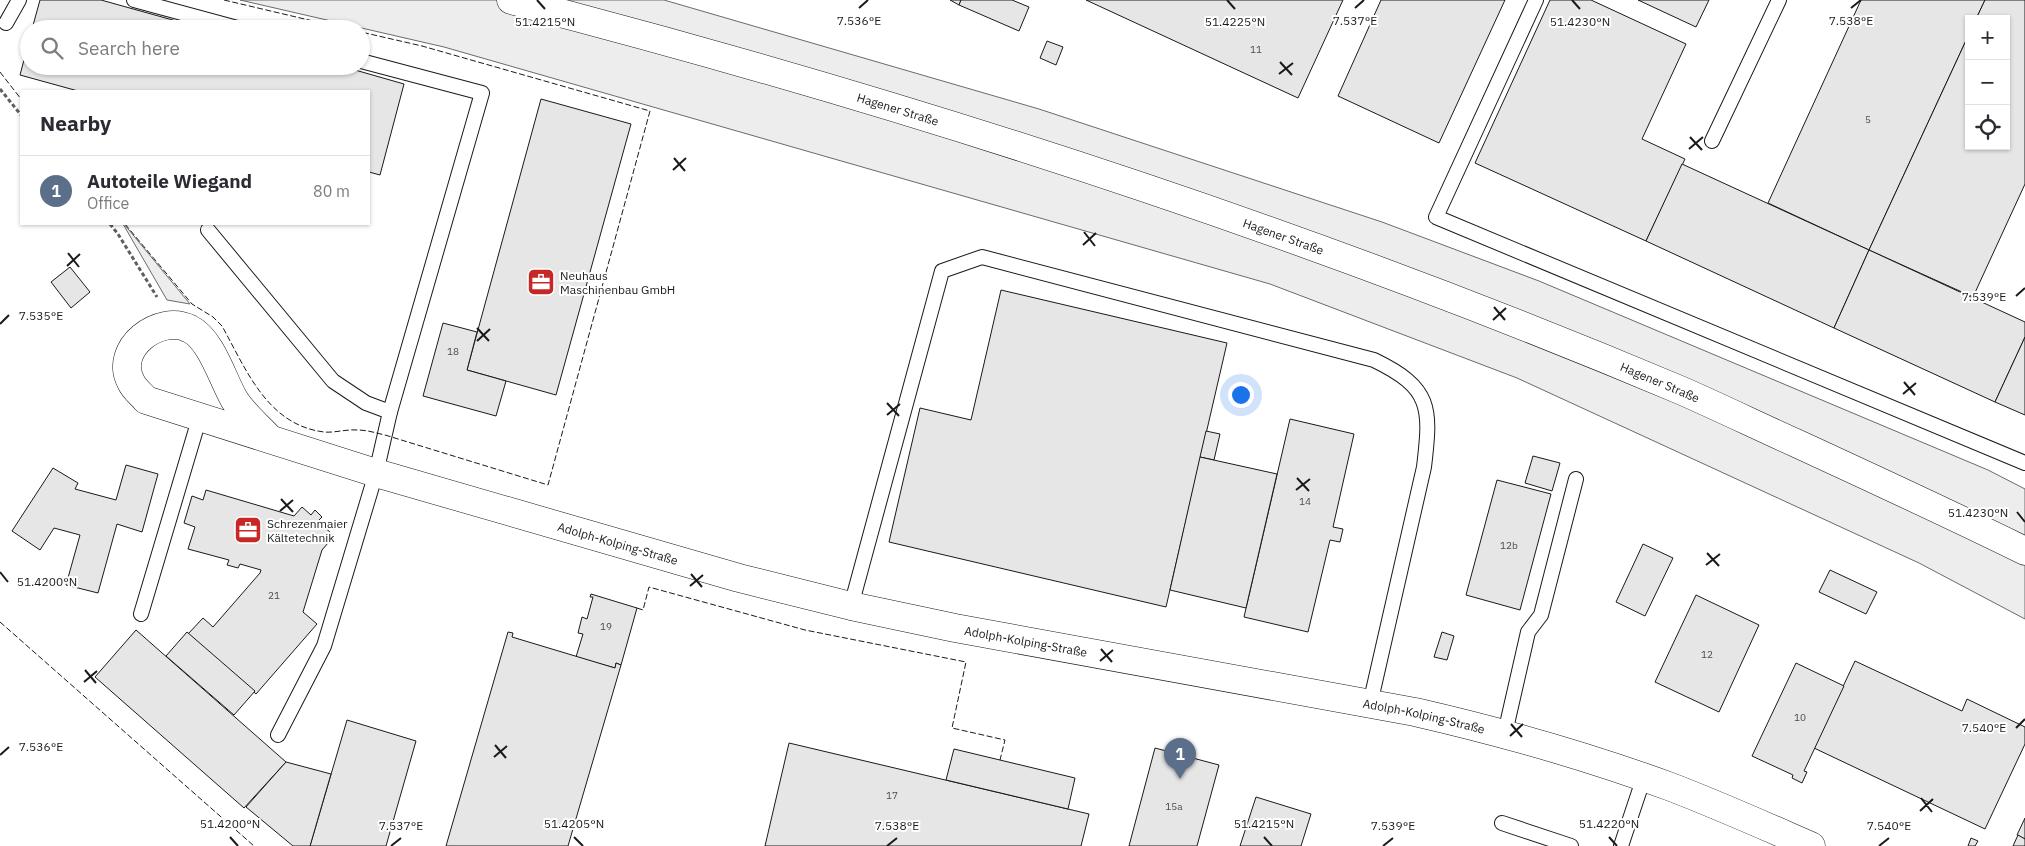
<!DOCTYPE html>
<html lang="en">
<head>
<meta charset="utf-8">
<style>
	:root { --surface:#fff; --page:#f2f2f3; --text:#2b2b33; --muted:#7c7c81; --line:#e1e1e2; --accent:#c62828 }
	body { margin:0; font-family:"IBM Plex Sans",sans-serif; background:var(--page); color:var(--text) }
	.controls { position:absolute; right:15px; top:15px; display:grid; overflow:hidden; border-radius:0px; box-shadow:0 1px 4px #0004 }
	.controls button { width:45px; height:45px; display:grid; place-items:center; padding:0; border:0; border-bottom:1px solid var(--line); background:var(--surface); color:var(--text); font:25px sans-serif }
	.you { position:absolute; left:1240px; top:394px; width:18px; height:18px; margin:-12px; border:4px solid #fff; border-radius:50%; background:#1a73e8; box-shadow:0 0 0 8px #1a73e833 }
	.badge { display:grid; place-items:center; width:32px; height:32px; border-radius:50%; background:var(--accent); color:#fff; font-size:16px; font-weight:700 }
	.pin { position:absolute; translate:-50% -41px; filter:drop-shadow(0 1px 2px #0008) }
	.pin::after { content:''; position:absolute; top:26px; width:18px; height:15px; background:inherit; clip-path:polygon(0 0,100% 0,50% 100%) }
	.list { margin:0; padding:0; list-style:none }
	h2 { display:flex; justify-content:space-between; align-items:center; height:65px; margin:0; padding:0 20px; font-size:21px }
	h2 small { font-size:16px; font-weight:400; color:var(--muted) }
	.list li { display:grid; grid-template-columns:32px 1fr auto; gap:15px; align-items:center; box-sizing:border-box; height:70px; padding:0 20px; border-top:1px solid var(--line) }
	.list b { display:block; font-size:19px; white-space:nowrap }
	.list p { margin:0; font-size:16px; white-space:nowrap; color:var(--muted) }
	.list em { font-size:16px; font-style:normal; color:var(--muted) }
	.icon { flex:none; width:28px; height:28px; fill:none; stroke:currentColor; stroke-width:2; stroke-linecap:round; stroke-linejoin:round }
	.map { position:relative; flex:none; width:2025px; height:846px; overflow:hidden }
	.search { position:absolute; background:var(--surface); box-shadow:0 1px 4px #0004; left:20px; top:20px; width:350px; height:55px; display:flex; align-items:center; gap:12px; box-sizing:border-box; padding:0 18px; border-radius:28px; color:var(--muted); font-size:19px }
	.panel { position:absolute; background:var(--surface); box-shadow:0 1px 4px #0004; left:20px; top:90px; width:350px; height:135px; border-radius:0px }
	.map>svg:first-child { display:block }
	.green { fill:#ededed; stroke:#6a6a6a }
	.building { fill:#e6e6e6; stroke:#1a1a1a }
	.lines { fill:none; stroke-linecap:round; stroke-linejoin:round }
	.lane-casing { stroke:#1a1a1a; stroke-width:16 }
	.street-casing { stroke:#1a1a1a; stroke-width:29 }
	.secondary-casing { stroke:#1a1a1a; stroke-width:29 }
	.path { stroke:#5f5f5f; stroke-width:3; stroke-dasharray:4 2.5; stroke-linecap:butt }
	.lane { stroke:#fff; stroke-width:14 }
	.street { stroke:#fff; stroke-width:28 }
	.secondary { stroke:#fff; stroke-width:28 }
	.fence { stroke:#1a1a1a; stroke-width:1; stroke-dasharray:6 2.5; stroke-linecap:butt }
	.ticks { fill:none; stroke:#1a1a1a; stroke-width:2 }
	.labels { text-anchor:middle; dominant-baseline:central; stroke-width:4; stroke-linejoin:round; paint-order:stroke }
	.number-label { font-size:10px; fill:#4d4d4d }
	.street-label { font-size:12px; fill:#1a1a1a; stroke:#fff }
	.poi-label { font-size:12px; fill:#1a1a1a; stroke:#fff; text-anchor:start }
	.ticks-label { font-size:12px; text-anchor:middle; fill:#1a1a1a; stroke:#fff; stroke-width:4; stroke-linejoin:round; paint-order:stroke }
</style>
</head>
<body>
<div class="map">
<svg width="2025" height="846" viewBox="0 0 2025 846">
	<rect width="100%" height="100%" fill="#fff"/>
	<g class="green">
		<polygon points="240,0 664,0 1039,109 1382,222 1539,281 1988,470 2025,489 2025,619 1919,563 1517,378 1270,284 444,47"/>
		<polygon points="123,224 124,224 190,304 167,300"/>
	</g>
	<g class="building">
		<polygon points="40,0 101,0 205,29 32,29"/>
		<polygon points="950,0 961,0 959,5"/>
		<polygon points="961,0 1012,0 1029,7 1019,31 959,5"/>
		<polygon points="1086,0 1343,0 1298,98"/>
		<polygon points="1381,0 1505,0 1439,143 1338,96"/>
		<polygon points="1550,0 1591,0 1686,44 1642,139 1685,159 1646,241 1475,163"/>
		<polygon points="1638,0 1709,0 1696,27"/>
		<polygon points="1861,0 1985,0 1976,19 1969,19 1969,34 1869,250 1768,203"/>
		<polygon points="1985,0 2025,0 2025,184 1973,297 1869,250 1969,34 1969,146 2006,146 2006,19 1976,19"/>
		<polygon points="29,41 29,66 341,66 404,84 380,175 369,172 369,91 78,91 20,75"/>
		<polygon points="1047,41 1063,47 1056,65 1040,58"/>
		<polygon points="541,99 631,124 556,395 467,370"/>
		<polygon points="1682,164 1869,250 1834,328 1646,241"/>
		<polygon points="1869,250 2025,322 2025,337 1995,402 1834,328"/>
		<polygon points="70,267 90,292 71,308 51,282"/>
		<polygon points="1001,290 1227,343 1166,607 889,542 920,408 971,420"/>
		<polygon points="443,323 477,332 467,370 506,381 496,416 423,396"/>
		<polygon points="2025,337 2025,415 1995,402"/>
		<polygon points="1290,419 1354,434 1333,527 1343,529 1340,542 1330,540 1308,632 1244,617"/>
		<polygon points="1206,431 1220,434 1214,460 1200,457"/>
		<polygon points="1533,456 1560,463 1552,491 1525,483"/>
		<polygon points="1200,457 1277,474 1246,608 1170,590"/>
		<polygon points="126,465 158,474 142,532 117,524 98,593 66,585 80,535 54,528 40,550 12,531 53,468 78,483 75,489 116,500"/>
		<polygon points="1497,480 1551,494 1520,610 1466,595"/>
		<polygon points="206,490 294,516 302,507 311,515 315,510 322,517 318,521 334,536 322,550 303,612 317,624 256,694 188,634 203,618 213,627 260,573 261,570 240,564 238,568 227,565 229,560 188,549 195,527 184,523 192,496 203,500"/>
		<polygon points="1643,544 1673,558 1645,616 1616,602"/>
		<polygon points="1830,570 1877,592 1866,614 1819,592"/>
		<polygon points="591,594 637,608 621,665 616,663 615,668 576,657 583,634 578,633 582,617 587,619 593,597 590,597"/>
		<polygon points="1696,595 1759,625 1719,712 1655,682"/>
		<polygon points="136,630 286,762 244,808 95,677"/>
		<polygon points="187,632 255,691 234,715 166,656"/>
		<polygon points="508,632 513,633 512,637 615,668 616,663 621,665 568,846 446,846"/>
		<polygon points="1442,632 1454,636 1447,660 1434,657"/>
		<polygon points="1855,661 1962,711 1967,699 2025,727 2025,744 1985,829 1814,748"/>
		<polygon points="1796,663 1844,686 1804,771 1807,772 1802,783 1792,778 1793,775 1752,756"/>
		<polygon points="347,720 416,741 386,846 310,846"/>
		<polygon points="789,743 1089,814 1081,846 765,846"/>
		<polygon points="1155,748 1219,765 1197,846 1129,846"/>
		<polygon points="954,749 1075,778 1068,809 946,780"/>
		<polygon points="286,762 331,774 310,846 293,846 246,807"/>
		<polygon points="1256,797 1311,814 1301,846 1240,846"/>
		<polygon points="2025,818 2025,839 2017,835"/>
		<polygon points="2018,835 2025,839 2025,846 2013,846"/>
		<polygon points="1971,838 1978,841 1975,846 1968,846"/>
	</g>
	<g class="lines">
		<g class="lane-casing">
			<g id="lane">
				<polyline points="134,0 241,29"/>
				<polyline points="1536,0 1436,217 2025,463"/>
				<polyline points="6,23 19,0"/>
				<polyline points="1712,141 1779,0"/>
				<polyline points="208,230 333,381 366,403 390,412"/>
				<path d="M851,606L942,271L982,257L1374,360C1432,388 1431,408 1424,467L1370,704"/>
				<polyline points="141,614 200,416"/>
				<polyline points="1505,733 1528,632 1541,615 1576,479"/>
				<polyline points="278,735 324,646 376,473 390,412 482,93 361,61"/>
				<polyline points="1502,823 1571,846"/>
				<polyline points="1621,846 1644,777"/>
			</g>
		</g>
		<g class="street-casing">
			<g id="street">
				<path id="s1" d="M270,439C258,426 243,414 234,399C223,380 211,339 190,329C159,313 113,349 131,382C134,389 141,394 146,400L376,473L739,578L851,606L955,628L1415,712C1502,732 1587,756 1671,787C1718,805 1765,826 1811,846"/>
			</g>
		</g>
		<g class="secondary-casing">
			<g id="secondary">
				<path id="s2" d="M511,0C909,103 1301,230 1680,390C1719,407 1758,426 1798,444C1874,479 1950,514 2025,551"/>
			</g>
		</g>
		<g class="path">
			<polyline points="0,89 21,115"/>
			<polyline points="110,224 118,234 157,297"/>
		</g>
		<use href="#lane" class="lane"/>
		<use href="#street" class="street"/>
		<use href="#secondary" class="secondary"/>
		<g class="fence">
			<polyline points="224,0 347,29"/>
			<polyline points="0,72 21,99"/>
			<path d="M125,224L192,304L213,317L222,326C246,369 267,425 324,432C335,433 346,429 358,430C367,430 376,433 385,435L548,485L650,111L422,46L361,32"/>
			<polyline points="637,608 643,610 649,587 805,630 966,662 952,728 1005,740 1000,760"/>
			<polyline points="0,622 254,846"/>
		</g>
	</g>
	<path class="ticks" d="M537,0L545,9M1227,0L1235,9M1572,0L1580,9M859,8L868,0M1355,8L1364,0M1851,8L1861,0M1280,62L1292,75M1279,74L1293,63M1690,137L1702,150M1689,149L1703,137M674,158L685,171M673,170L686,158M1084,232L1095,246M1083,245L1096,233M68,253L79,267M67,266L80,254M2016,296L2025,288M1494,307L1505,320M1493,320L1506,308M0,324L9,315M477,328L489,341M477,341L490,329M1904,382L1915,395M1903,394L1916,383M887,403L899,416M887,415L900,404M1297,478L1309,491M1296,490L1310,479M281,499L293,512M280,511L293,500M2017,512L2025,522M1707,553L1719,566M1706,565L1720,554M0,572L8,582M691,574L702,587M690,586L703,575M1101,649L1112,662M1100,661L1113,650M85,670L96,683M84,682L97,671M1511,724L1522,737M2016,728L2025,719M1510,736L1523,724M495,745L506,758M0,755L9,747M494,757L507,746M1921,798L1932,812M1920,811L1933,799M230,837L238,846M574,837L583,846M1264,837L1272,846M1609,837L1617,846M391,846L401,838M887,846L897,838M1383,846L1393,838M1879,846L1889,838"/>
	<defs>
		<g id="office-square" transform="scale(1.4375)"><rect x="-9" y="-9" width="18" height="18" rx="4" fill="#c62828" stroke="#fff"/><path d="M-6-3h4V-5.5h4V-3h4V5H-6ZM-1-4.5V-3h2v-1.5ZM-6 0V1H6V0Z" fill="#fff"/></g>
	</defs>
	<g fill-rule="evenodd">
		<use href="#office-square" x="541" y="282"/>
		<use href="#office-square" x="248" y="530"/>
	</g>
	<g class="labels">
		<g class="number-label">
			<text x="1256" y="49">11</text>
			<text x="1868" y="119">5</text>
			<text x="453" y="351">18</text>
			<text x="1305" y="501">14</text>
			<text x="1509" y="545">12b</text>
			<text x="274" y="595">21</text>
			<text x="606" y="626">19</text>
			<text x="1707" y="654">12</text>
			<text x="1800" y="717">10</text>
			<text x="892" y="795">17</text>
			<text x="1174" y="806">15a</text>
		</g>
		<g class="street-label">
			<text stroke="none"><textPath href="#s2" startOffset="402">Hagener Straße</textPath></text>
			<text stroke="none"><textPath href="#s2" startOffset="808">Hagener Straße</textPath></text>
			<text stroke="none"><textPath href="#s2" startOffset="1212">Hagener Straße</textPath></text>
			<text stroke="none"><textPath href="#s1" startOffset="756">Adolph-Kolping-Straße</textPath></text>
			<text stroke="none"><textPath href="#s1" startOffset="1176">Adolph-Kolping-Straße</textPath></text>
			<text stroke="none"><textPath href="#s1" startOffset="1581">Adolph-Kolping-Straße</textPath></text>
		</g>
		<g class="poi-label">
			<text x="560" y="275">Neuhaus<tspan x="560" dy="14">Maschinenbau GmbH</tspan></text>
			<text x="267" y="523">Schrezenmaier<tspan x="267" dy="14">Kältetechnik</tspan></text>
		</g>
	</g>
	<g class="ticks-label">
		<text x="859" y="25">7.536°E</text>
		<text x="1355" y="25">7.537°E</text>
		<text x="1851" y="25">7.538°E</text>
		<text x="545" y="26">51.4215°N</text>
		<text x="1235" y="26">51.4225°N</text>
		<text x="1580" y="26">51.4230°N</text>
		<text x="1984" y="301">7.539°E</text>
		<text x="41" y="320">7.535°E</text>
		<text x="1978" y="517">51.4230°N</text>
		<text x="47" y="586">51.4200°N</text>
		<text x="1984" y="732">7.540°E</text>
		<text x="41" y="751">7.536°E</text>
		<text x="230" y="828">51.4200°N</text>
		<text x="574" y="828">51.4205°N</text>
		<text x="1264" y="828">51.4215°N</text>
		<text x="1609" y="828">51.4220°N</text>
		<text x="401" y="830">7.537°E</text>
		<text x="897" y="830">7.538°E</text>
		<text x="1393" y="830">7.539°E</text>
		<text x="1889" y="830">7.540°E</text>
	</g>
</svg>
<div class="controls">
<button>+</button>
<button>−</button>
<button><svg class="icon" aria-label="locate" viewBox="0 0 24 24"><circle cx="12" cy="12" r="6"/><path d="M12 2v4M12 18v4M2 12h4M18 12h4"/></svg></button>
</div>
<div class="you"></div>
<div class="pin badge" style="left:1180px;top:779px;background:#5c6f8a">1</div>
<div class="search"><svg class="icon" aria-label="search" viewBox="0 0 24 24"><circle cx="10" cy="10" r="6"/><path d="M15 15l6 6"/></svg>Search here</div>
<section class="panel">
<h2>Nearby<small></small></h2>
<ul class="list">
<li><span class="badge" style="background:#5c6f8a">1</span><div><b>Autoteile Wiegand</b><p>Office</p></div><em>80 m</em></li>
</ul>
</section>
</div>
</body>
</html>
